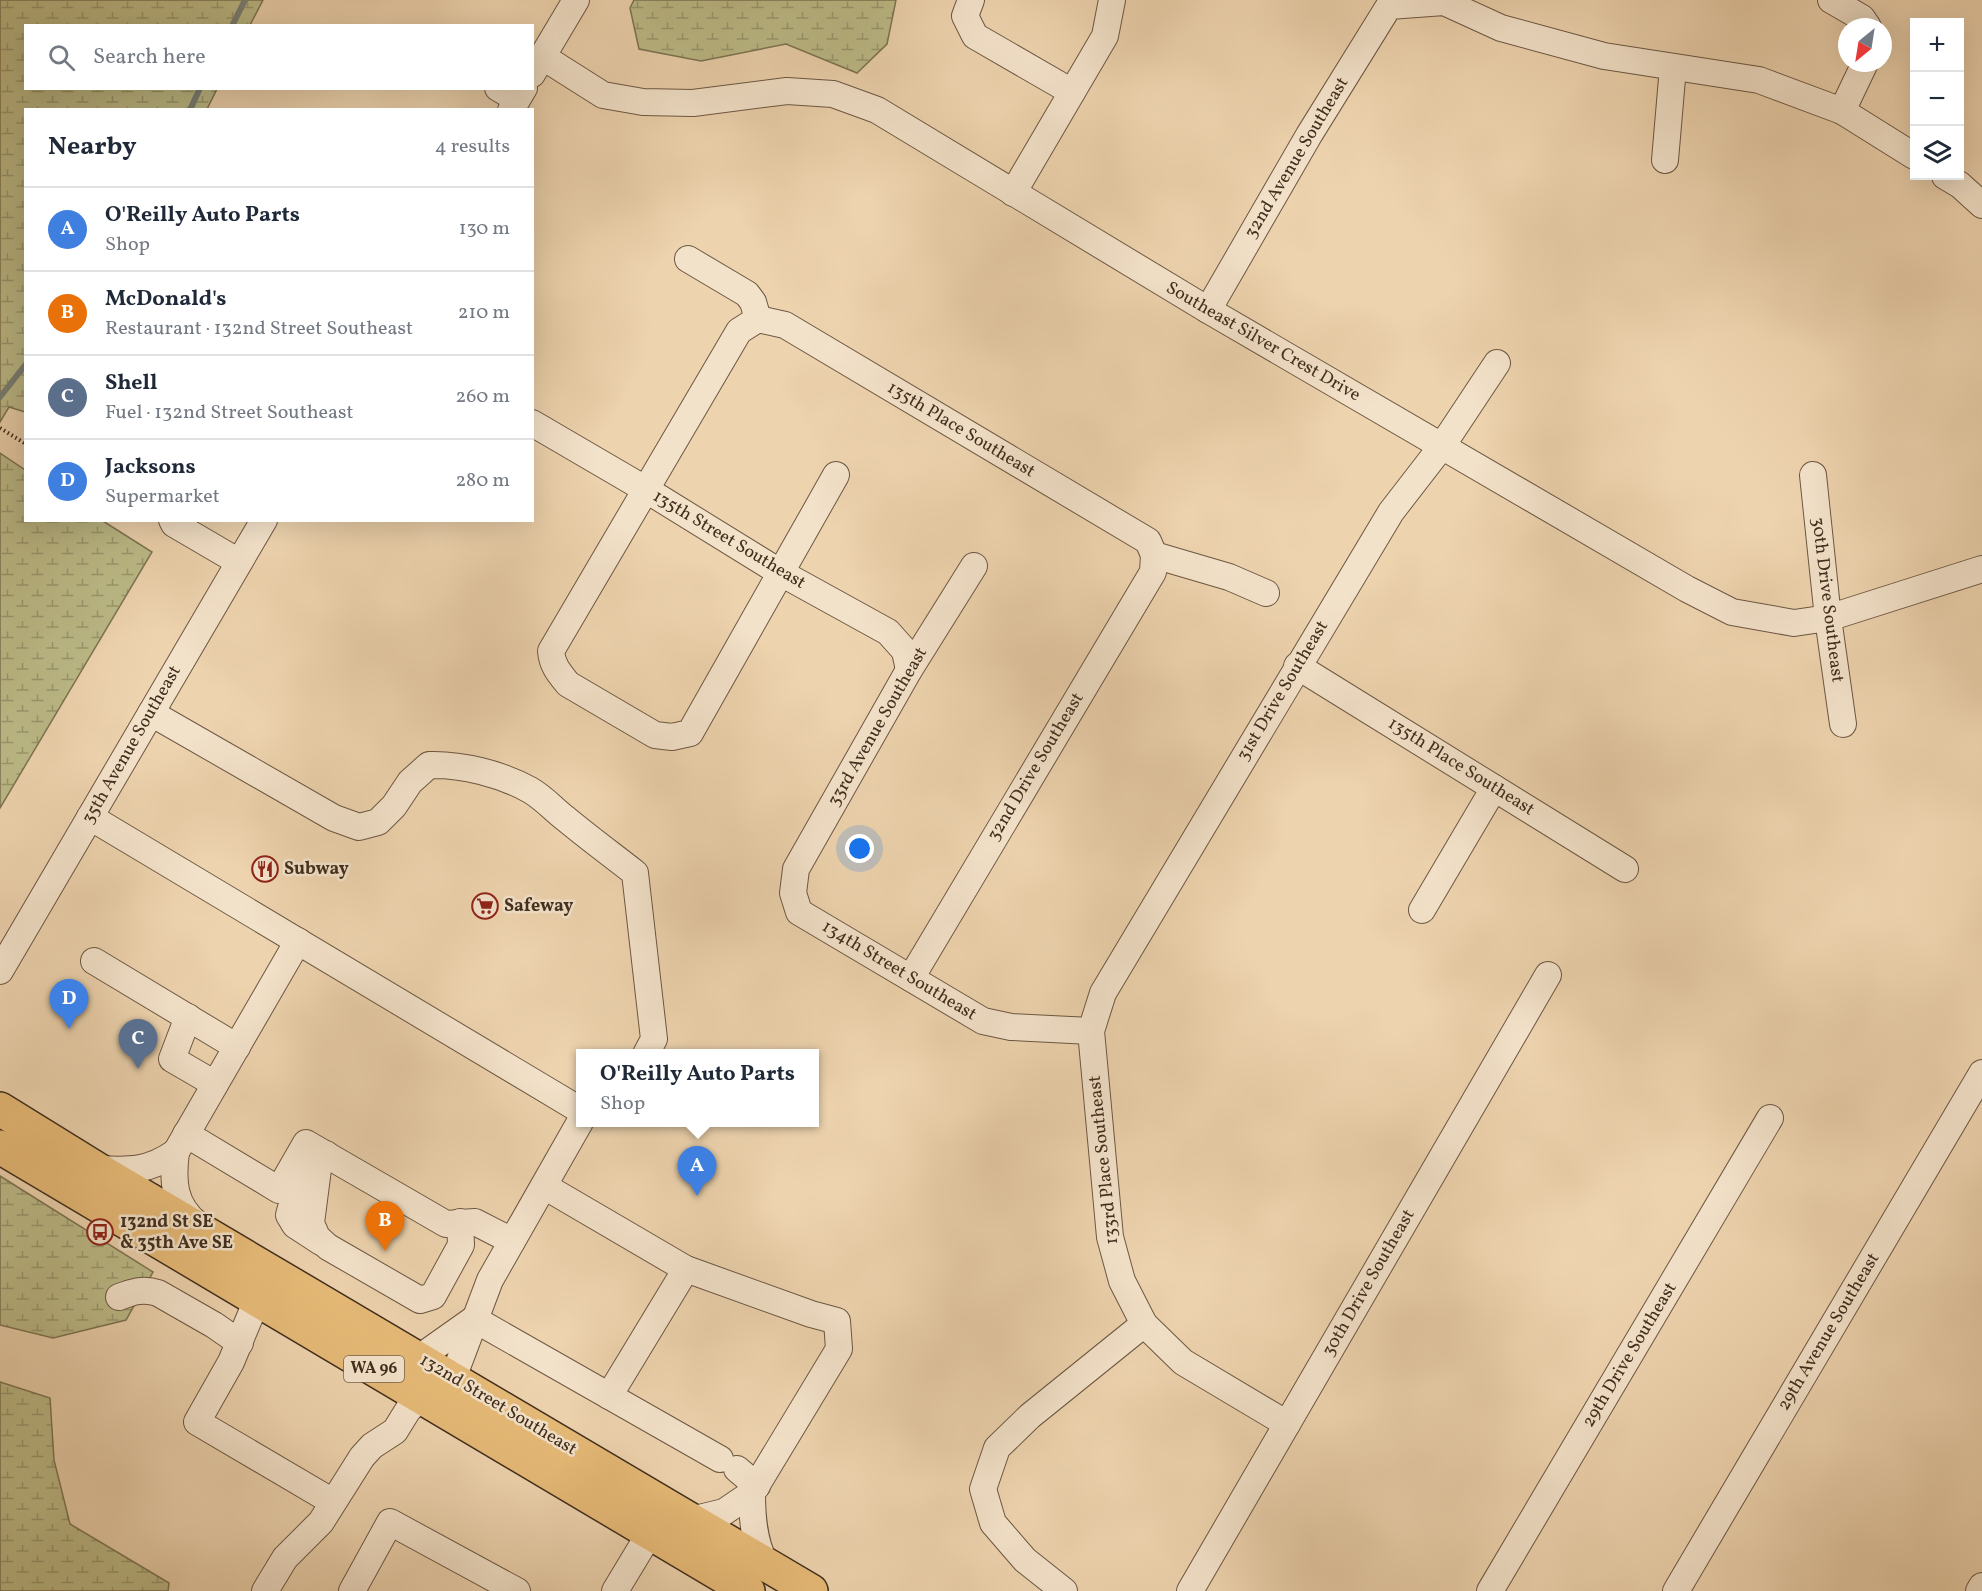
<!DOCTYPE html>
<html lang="en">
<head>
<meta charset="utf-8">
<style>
	:root { --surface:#fff; --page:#f6f6f7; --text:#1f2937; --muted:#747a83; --line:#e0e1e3; --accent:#d93025 }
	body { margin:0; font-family:Vollkorn,serif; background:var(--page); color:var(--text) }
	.controls { position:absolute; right:18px; top:18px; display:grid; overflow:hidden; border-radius:0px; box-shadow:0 6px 24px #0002 }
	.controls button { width:54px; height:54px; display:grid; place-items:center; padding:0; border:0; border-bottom:2px solid var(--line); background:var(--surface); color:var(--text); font:30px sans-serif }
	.compass { position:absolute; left:1838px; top:18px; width:54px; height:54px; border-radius:50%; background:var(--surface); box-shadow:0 6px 24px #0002; rotate:210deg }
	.you { position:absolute; left:860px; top:849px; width:21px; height:21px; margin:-15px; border:4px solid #fff; border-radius:50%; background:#1a73e8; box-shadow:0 0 0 9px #1a73e833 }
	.badge { display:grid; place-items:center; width:39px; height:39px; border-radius:50%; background:var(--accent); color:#fff; font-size:20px; font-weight:700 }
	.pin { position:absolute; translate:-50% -50px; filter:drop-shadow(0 2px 3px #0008) }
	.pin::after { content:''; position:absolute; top:32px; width:21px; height:18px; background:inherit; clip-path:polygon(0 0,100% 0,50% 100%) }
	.popup { position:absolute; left:576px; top:1049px; width:243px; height:78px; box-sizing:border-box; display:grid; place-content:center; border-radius:0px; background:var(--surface); filter:drop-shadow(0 2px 4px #0005); font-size:20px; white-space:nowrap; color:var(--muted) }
	.popup b { font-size:22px; color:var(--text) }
	.popup::after { content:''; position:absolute; left:50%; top:100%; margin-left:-12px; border:12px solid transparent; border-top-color:var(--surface) }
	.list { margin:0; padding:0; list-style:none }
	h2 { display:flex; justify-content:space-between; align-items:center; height:78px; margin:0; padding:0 24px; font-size:26px }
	h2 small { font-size:20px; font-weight:400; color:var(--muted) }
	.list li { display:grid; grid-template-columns:39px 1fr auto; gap:18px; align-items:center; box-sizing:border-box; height:84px; padding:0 24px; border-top:2px solid var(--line) }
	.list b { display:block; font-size:22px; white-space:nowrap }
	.list p { margin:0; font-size:20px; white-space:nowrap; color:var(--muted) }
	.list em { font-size:20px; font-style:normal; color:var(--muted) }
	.icon { flex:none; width:33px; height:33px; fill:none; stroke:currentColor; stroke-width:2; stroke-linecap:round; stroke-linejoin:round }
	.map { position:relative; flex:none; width:1982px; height:1591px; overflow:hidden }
	.search { position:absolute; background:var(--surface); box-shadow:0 6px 24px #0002; left:24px; top:24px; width:510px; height:66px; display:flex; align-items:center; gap:15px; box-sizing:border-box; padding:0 21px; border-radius:0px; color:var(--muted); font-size:22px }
	.panel { position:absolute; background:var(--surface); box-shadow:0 6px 24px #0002; left:24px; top:108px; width:510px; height:414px; border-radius:0px }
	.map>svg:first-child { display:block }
	.wetland { fill:url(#wetland-marsh); stroke:#7e7453; stroke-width:1.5 }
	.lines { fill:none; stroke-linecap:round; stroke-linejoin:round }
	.stream { stroke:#788078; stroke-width:6 }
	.minor-casing { stroke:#6c5742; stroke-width:28 }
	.major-casing { stroke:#412e1e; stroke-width:36 }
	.path { stroke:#412e1e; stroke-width:4; stroke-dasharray:1.5 3; stroke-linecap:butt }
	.minor { stroke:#f3e2ca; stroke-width:26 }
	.major { stroke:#e6ba77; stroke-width:33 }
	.labels { text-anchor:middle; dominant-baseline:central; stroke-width:5; stroke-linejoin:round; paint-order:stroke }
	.shield { fill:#f3e2ca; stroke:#766452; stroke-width:1.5 }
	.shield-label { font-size:16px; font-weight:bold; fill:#412e1e }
	.street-label { font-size:18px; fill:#412e1e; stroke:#f3e2ca }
	.poi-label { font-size:18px; font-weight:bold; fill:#412e1e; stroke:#f3e2ca; text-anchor:start }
</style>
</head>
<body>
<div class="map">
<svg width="1982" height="1591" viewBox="0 0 1982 1591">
	<defs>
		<pattern id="wetland-marsh" width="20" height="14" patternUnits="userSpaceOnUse" patternTransform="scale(1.5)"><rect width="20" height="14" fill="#bcbb88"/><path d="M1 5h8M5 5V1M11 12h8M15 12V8" fill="none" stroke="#9a986f"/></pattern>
	</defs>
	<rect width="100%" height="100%" fill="#edd3ae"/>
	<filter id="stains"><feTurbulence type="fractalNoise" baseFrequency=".00333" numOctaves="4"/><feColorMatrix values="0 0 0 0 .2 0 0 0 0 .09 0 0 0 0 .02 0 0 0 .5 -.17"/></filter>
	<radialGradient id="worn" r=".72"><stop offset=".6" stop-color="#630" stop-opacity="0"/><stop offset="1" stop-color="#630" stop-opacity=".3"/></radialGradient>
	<g class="wetland">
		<polygon points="0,0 263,0 250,25 26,26 26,88 217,89 207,109 26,110 25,412 9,407 0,422"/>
		<polygon points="634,0 896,0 887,44 857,73 786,44 701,61 639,49 630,8"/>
		<polygon points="0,453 25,470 26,520 103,521 152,552 0,808"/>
		<polygon points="0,1176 153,1272 126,1320 53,1338 0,1325"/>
		<polygon points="0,1382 50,1398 54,1460 70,1524 169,1583 168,1591 0,1591"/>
	</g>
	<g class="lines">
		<g class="stream">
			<polyline points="232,26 245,0"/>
			<polyline points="190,110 200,88"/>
			<polyline points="0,397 26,364"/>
		</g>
		<g class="minor-casing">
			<g id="minor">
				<polyline points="971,0 965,16 975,36 1072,92"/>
				<polyline points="1831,0 1862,18 1868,27"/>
				<polyline points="543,57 603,95 643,102 693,103 787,91 833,94 877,110 1208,310 1687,589 1732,612 1794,623 1828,618 1982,569"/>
				<polyline points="532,74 576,0"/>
				<polyline points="498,88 517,99"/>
				<polyline points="511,110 524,88"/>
				<polyline points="1842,111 1865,63"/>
				<polyline points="1665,160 1673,67"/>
				<polyline points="1945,176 1960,185 1982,205"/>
				<polyline points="1013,193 1105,36 1112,0"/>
				<polyline points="688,259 747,294 753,302 758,319"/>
				<polyline points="1208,310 1309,135 1389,6 1444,2 1501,28 1604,56 1759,80 1842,111 1914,156"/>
				<path d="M758,319L739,331L551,651C552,665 559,673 568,684L655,735L672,737L690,733L836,475"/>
				<polyline points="758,319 785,325 1148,541 1154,555"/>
				<polyline points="532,423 645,489 781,573 888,632 905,651 909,670"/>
				<polyline points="1813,475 1828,618 1843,724"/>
				<polyline points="172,520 174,524 239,562"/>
				<polyline points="1154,555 1229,577 1266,593"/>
				<polyline points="974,566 909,670 796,869 793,893 799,912 983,1021 1011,1027 1091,1031"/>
				<polyline points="1297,666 1625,869"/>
				<path d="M151,713L334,818L359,827L378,822L394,806L410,782L429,765C462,764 501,774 530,790C544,798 554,810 566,819C589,838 612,855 635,873L654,1039L646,1054"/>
				<polyline points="90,817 580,1110"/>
				<polyline points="1422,910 1494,788"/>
				<polyline points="94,961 237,1047"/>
				<polyline points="0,971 264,520"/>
				<polyline points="911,978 1153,572 1154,555"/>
				<polyline points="188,1017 172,1059 215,1084"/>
				<polyline points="186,1134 279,1190 306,1143 446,1224 475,1222 512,1241"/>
				<polyline points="326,1154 318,1169 311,1223 317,1237 328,1247 420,1300 433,1296 461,1245 460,1222"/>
				<path d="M99,1169C130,1171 149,1171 176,1152"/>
				<path d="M312,1175C300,1188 293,1198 289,1215L295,1225L321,1242"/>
				<polyline points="544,1186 686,1269 811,1314 837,1321 839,1349 752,1493 724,1512 691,1520"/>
				<path d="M197,1224C174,1205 172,1182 176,1152L298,941"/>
				<path d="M119,1297C132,1292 143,1288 158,1293L214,1325L240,1343"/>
				<polyline points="257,1300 231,1362 197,1422 333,1502"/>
				<polyline points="474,1319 720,1459"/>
				<polyline points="419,1358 474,1319"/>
				<polyline points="453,1378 490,1280 580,1122"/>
				<polyline points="609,1396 686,1269"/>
				<polyline points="1287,1424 1183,1362 1144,1324 1122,1281 1110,1237 1091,1031 1103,993 1391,512 1442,446 1497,363"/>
				<polyline points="737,1469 757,1486"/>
				<path d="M752,1493C752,1518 754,1542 765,1563"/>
				<polyline points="265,1591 285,1558 321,1522 362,1457 372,1446 395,1431 408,1410 421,1397"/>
				<polyline points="352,1591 390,1522 517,1591"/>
				<polyline points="615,1591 650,1533"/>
				<polyline points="1064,1591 1025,1560 993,1523 983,1489 997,1448 1030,1416 1144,1324"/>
				<polyline points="1190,1591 1548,975"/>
				<polyline points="1490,1591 1770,1118"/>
				<polyline points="1676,1591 1982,1073"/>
				<polyline points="1979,1591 1982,1586"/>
			</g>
		</g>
		<g class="major-casing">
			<g id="major">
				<polyline points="0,1109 97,1169 811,1591"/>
				<polyline points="0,1147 748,1591"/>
			</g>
		</g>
		<polyline class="path" points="0,428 26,444"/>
		<use href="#minor" class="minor"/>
		<use href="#major" class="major"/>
	</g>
	<defs>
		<g id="restaurant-ring" transform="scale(1.35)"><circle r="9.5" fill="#f3e2ca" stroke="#8f2418" stroke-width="1.5"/><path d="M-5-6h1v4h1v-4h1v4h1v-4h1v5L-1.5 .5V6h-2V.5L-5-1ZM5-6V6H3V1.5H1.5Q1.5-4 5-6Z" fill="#8f2418"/></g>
		<g id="supermarket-ring" transform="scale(1.35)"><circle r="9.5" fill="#f3e2ca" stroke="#8f2418" stroke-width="1.5"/><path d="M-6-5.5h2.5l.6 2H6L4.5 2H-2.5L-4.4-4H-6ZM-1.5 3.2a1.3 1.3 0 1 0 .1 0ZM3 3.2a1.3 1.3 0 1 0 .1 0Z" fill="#8f2418"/></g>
		<g id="bus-ring" transform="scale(1.35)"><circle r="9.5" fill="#f3e2ca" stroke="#8f2418" stroke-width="1.5"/><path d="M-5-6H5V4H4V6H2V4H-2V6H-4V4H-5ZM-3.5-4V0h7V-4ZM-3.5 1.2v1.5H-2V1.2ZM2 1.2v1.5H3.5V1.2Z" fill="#8f2418"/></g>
	</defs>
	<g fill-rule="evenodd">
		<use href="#restaurant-ring" x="265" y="869"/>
		<use href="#supermarket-ring" x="485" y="906"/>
		<use href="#bus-ring" x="100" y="1232"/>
	</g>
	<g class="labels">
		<rect class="shield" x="344" y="1356" width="60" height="26" rx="4.5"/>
		<g class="shield-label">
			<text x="374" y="1369">WA 96</text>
		</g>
		<g class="street-label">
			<text transform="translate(1297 158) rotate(-59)">32nd Avenue Southeast</text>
			<text transform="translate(1263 342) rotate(30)">Southeast Silver Crest Drive</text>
			<text transform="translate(961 430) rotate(31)">135th Place Southeast</text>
			<text transform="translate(729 540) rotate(31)">135th Street Southeast</text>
			<text transform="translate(1827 600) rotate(83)">30th Drive Southeast</text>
			<text transform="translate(1283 691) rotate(-59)">31st Drive Southeast</text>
			<text transform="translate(878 727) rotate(-60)">33rd Avenue Southeast</text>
			<text transform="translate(132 745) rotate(-60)">35th Avenue Southeast</text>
			<text transform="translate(1036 767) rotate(-59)">32nd Drive Southeast</text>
			<text transform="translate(1461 767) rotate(32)">135th Place Southeast</text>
			<text transform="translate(899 971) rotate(31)">134th Street Southeast</text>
			<text transform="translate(1104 1160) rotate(-96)">133rd Place Southeast</text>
			<text transform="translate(1369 1283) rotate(-60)">30th Drive Southeast</text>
			<text transform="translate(1829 1332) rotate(-59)">29th Avenue Southeast</text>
			<text transform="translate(1630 1355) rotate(-59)">29th Drive Southeast</text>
			<text transform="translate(498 1405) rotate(31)">132nd Street Southeast</text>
		</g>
		<g class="poi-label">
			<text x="284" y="869">Subway</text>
			<text x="504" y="906">Safeway</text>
			<text x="120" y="1222">132nd St SE<tspan x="120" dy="21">&amp; 35th Ave SE</tspan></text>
		</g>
	</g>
	<rect width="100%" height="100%" filter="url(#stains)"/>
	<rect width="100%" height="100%" fill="url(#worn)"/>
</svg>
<div class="controls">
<button>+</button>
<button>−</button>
<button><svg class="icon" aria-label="layers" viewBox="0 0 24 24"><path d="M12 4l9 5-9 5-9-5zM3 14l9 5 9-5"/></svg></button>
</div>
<svg class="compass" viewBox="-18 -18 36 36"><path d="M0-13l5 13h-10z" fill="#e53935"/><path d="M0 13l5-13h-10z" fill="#747a83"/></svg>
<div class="you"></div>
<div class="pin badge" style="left:697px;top:1196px;background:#3f7fe0">A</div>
<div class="popup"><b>O'Reilly Auto Parts</b>Shop</div>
<div class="pin badge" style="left:385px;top:1251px;background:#e8710a">B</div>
<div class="pin badge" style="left:138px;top:1069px;background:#5c6f8a">C</div>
<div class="pin badge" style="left:69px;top:1029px;background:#3f7fe0">D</div>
<div class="search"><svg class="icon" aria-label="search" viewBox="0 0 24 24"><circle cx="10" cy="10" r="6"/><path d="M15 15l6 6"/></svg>Search here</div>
<section class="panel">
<h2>Nearby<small>4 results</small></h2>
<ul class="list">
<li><span class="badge" style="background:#3f7fe0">A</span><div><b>O'Reilly Auto Parts</b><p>Shop</p></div><em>130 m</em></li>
<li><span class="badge" style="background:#e8710a">B</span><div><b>McDonald's</b><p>Restaurant · 132nd Street Southeast</p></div><em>210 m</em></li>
<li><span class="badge" style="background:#5c6f8a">C</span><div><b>Shell</b><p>Fuel · 132nd Street Southeast</p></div><em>260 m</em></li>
<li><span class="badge" style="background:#3f7fe0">D</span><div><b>Jacksons</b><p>Supermarket</p></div><em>280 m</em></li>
</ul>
</section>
</div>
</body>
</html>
